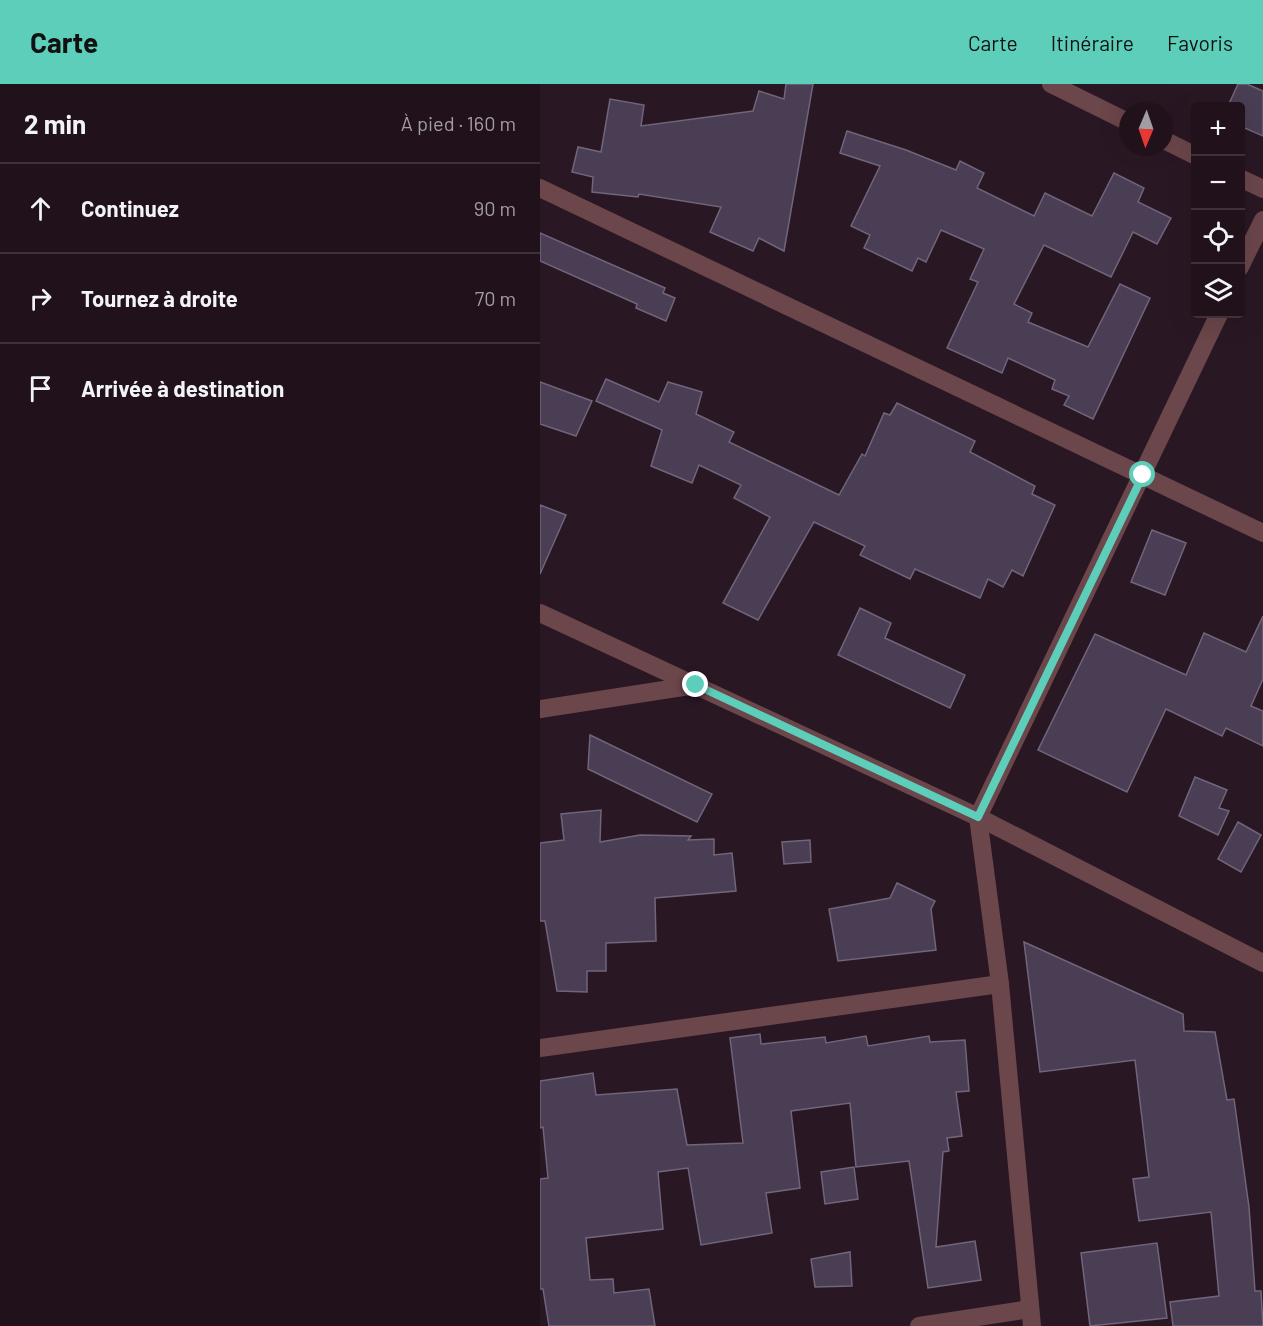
<!DOCTYPE html>
<html lang="fr">
<head>
<meta charset="utf-8">
<style>
	:root { --surface:#20111b; --page:#2d1f28; --text:#f1f3f6; --muted:#a29da3; --line:#3d313a; --accent:#5dceb9 }
	body { margin:0; font-family:Barlow,sans-serif; background:var(--page); color:var(--text) }
	.controls { position:absolute; right:18px; top:18px; display:grid; overflow:hidden; border-radius:6px; box-shadow:0 6px 24px #0002 }
	.controls button { width:54px; height:54px; display:grid; place-items:center; padding:0; border:0; border-bottom:2px solid var(--line); background:var(--surface); color:var(--text); font:30px sans-serif }
	.compass { position:absolute; left:579px; top:18px; width:54px; height:54px; border-radius:50%; background:var(--surface); box-shadow:0 6px 24px #0002; rotate:182deg }
	.stop { position:absolute; width:18px; height:18px; margin:-14px; border:4px solid #5dceb9; border-radius:50%; background:#fff }
	.stop.end { background:#5dceb9; border-color:#fff; box-shadow:0 2px 6px #0008 }
	.list { margin:0; padding:0; list-style:none }
	h2 { display:flex; justify-content:space-between; align-items:center; height:78px; margin:0; padding:0 24px; font-size:26px }
	h2 small { font-size:20px; font-weight:400; color:var(--muted) }
	.list li { display:grid; grid-template-columns:39px 1fr auto; gap:18px; align-items:center; box-sizing:border-box; height:90px; padding:0 24px; border-top:2px solid var(--line) }
	.list b { display:block; font-size:22px; white-space:nowrap }
	.list em { font-size:20px; font-style:normal; color:var(--muted) }
	.icon { flex:none; width:33px; height:33px; fill:none; stroke:currentColor; stroke-width:2; stroke-linecap:round; stroke-linejoin:round }
	.map { position:relative; flex:none; width:723px; height:1242px; overflow:hidden }
	header { display:flex; align-items:center; gap:36px; box-sizing:border-box; height:84px; padding:0 30px; background:var(--accent); color:#111 }
	header strong { font-size:28px }
	nav { display:flex; gap:33px; margin-inline-start:auto; font-size:21px }
	main { display:flex }
	aside { flex:1; background:var(--surface) }
	.map>svg:first-child { display:block }
	.building { fill:#493e53; stroke:#70657b; stroke-width:1.5 }
	.lines { fill:none; stroke-linecap:round; stroke-linejoin:round }
	.street { stroke:#6b464a; stroke-width:18 }
	.route { stroke:#5dceb9; stroke-width:8 }
</style>
</head>
<body>
<header>
<strong>Carte</strong>
<nav><a>Carte</a><a>Itinéraire</a><a>Favoris</a></nav>
</header>
<main>
<aside>
<h2>2 min<small>À pied · 160 m</small></h2>
<ul class="list">
<li><svg class="icon" aria-label="ahead" viewBox="0 0 24 24"><path d="M12 20V5M6 11l6-6 6 6"/></svg><div><b>Continuez</b></div><em>90 m</em></li>
<li><svg class="icon" aria-label="right" viewBox="0 0 24 24"><path d="M7 20v-9h11M14 6l5 5-5 5"/></svg><div><b>Tournez à droite</b></div><em>70 m</em></li>
<li><svg class="icon" aria-label="arrive" viewBox="0 0 24 24"><path d="M6 21V4h12l-3 4 3 4H6"/></svg><div><b>Arrivée à destination</b></div></li>
</ul>
</aside>
<div class="map">
<svg width="723" height="1242" viewBox="0 0 723 1242">
	<rect width="100%" height="100%" fill="#2a1724"/>
	<g class="building">
		<polygon points="246,0 273,0 244,167 219,154 213,167 170,148 181,123 99,110 98,113 52,108 53,93 32,88 38,63 61,68 70,15 104,21 101,42 213,27 219,7 244,15"/>
		<polygon points="698,0 707,0 723,7 723,52 700,42 700,22 688,22"/>
		<polygon points="307,47 366,66 416,86 420,77 444,89 437,104 494,132 505,109 552,132 574,89 604,104 598,118 631,134 617,160 593,148 571,193 504,161 474,220 492,229 488,238 548,263 580,200 610,214 553,335 524,321 529,312 512,305 515,296 468,274 462,289 407,264 438,198 430,195 444,165 401,146 386,178 378,174 372,187 324,164 330,151 311,142 340,82 300,69"/>
		<polygon points="0,149 125,204 123,209 135,214 126,237 96,224 97,220 0,177"/>
		<polygon points="66,295 119,318 128,298 162,308 156,330 194,348 189,358 299,411 322,370 325,372 344,329 350,331 357,319 435,357 430,368 495,402 492,410 515,421 483,492 472,486 463,503 448,495 440,514 375,485 370,495 320,471 325,462 274,438 218,536 183,519 230,433 194,414 201,401 159,381 152,399 111,382 122,346 56,317"/>
		<polygon points="0,298 52,317 36,352 0,340"/>
		<polygon points="0,421 26,431 0,490"/>
		<polygon points="612,446 646,459 625,511 591,498"/>
		<polygon points="320,524 351,539 345,554 425,591 410,624 298,571"/>
		<polygon points="723,532 723,595 711,622 723,627 723,662 686,644 682,652 626,625 587,708 498,666 555,550 646,591 664,549 706,568"/>
		<polygon points="50,651 172,710 157,738 48,685"/>
		<polygon points="655,693 687,706 679,724 689,727 678,751 639,732"/>
		<polygon points="61,726 60,758 100,751 151,752 148,756 174,755 174,771 192,769 196,807 115,814 116,857 66,859 66,887 47,887 47,908 17,907 5,837 0,837 0,759 24,756 21,730"/>
		<polygon points="698,738 721,751 701,788 678,775"/>
		<polygon points="270,756 271,778 244,780 242,758"/>
		<polygon points="357,799 395,817 391,825 396,866 298,877 289,825 350,814"/>
		<polygon points="484,858 643,930 644,947 675,948 687,1016 694,1015 709,1123 715,1207 721,1207 723,1242 633,1242 630,1218 679,1212 671,1128 599,1137 593,1095 609,1093 595,976 500,988"/>
		<polygon points="220,950 221,960 285,953 286,959 326,952 328,962 389,952 390,958 425,956 429,1007 416,1008 422,1052 407,1054 409,1067 403,1068 396,1163 435,1157 441,1196 388,1204 369,1077 316,1083 310,1019 251,1027 260,1104 226,1109 232,1149 161,1161 148,1084 118,1088 123,1145 46,1154 50,1196 73,1195 74,1209 109,1205 115,1242 9,1242 3,1205 0,1205 0,1095 8,1094 3,1043 0,1044 0,997 53,989 56,1011 137,1005 147,1061 203,1059 190,954"/>
		<polygon points="314,1083 318,1115 285,1120 281,1088"/>
		<polygon points="617,1159 627,1234 550,1242 541,1169"/>
		<polygon points="310,1168 312,1202 275,1203 271,1175"/>
	</g>
	<g class="lines">
		<g class="street">
			<polyline points="511,0 588,38"/>
			<polyline points="624,56 656,72"/>
			<polyline points="700,94 723,105"/>
			<polyline points="0,104 723,449"/>
			<polyline points="700,183 723,136"/>
			<polyline points="0,529 438,733 723,879"/>
			<polyline points="0,625 156,601"/>
			<polyline points="0,964 460,900"/>
			<polyline points="379,1242 490,1225"/>
			<polyline points="492,1242 460,900 438,733 679,230"/>
		</g>
	</g>
	<g class="lines">
		<polyline class="route" points="156,601 438,733 603,391"/>
	</g>
</svg>
<div class="controls">
<button>+</button>
<button>−</button>
<button><svg class="icon" aria-label="locate" viewBox="0 0 24 24"><circle cx="12" cy="12" r="6"/><path d="M12 2v4M12 18v4M2 12h4M18 12h4"/></svg></button>
<button><svg class="icon" aria-label="layers" viewBox="0 0 24 24"><path d="M12 4l9 5-9 5-9-5zM3 14l9 5 9-5"/></svg></button>
</div>
<svg class="compass" viewBox="-18 -18 36 36"><path d="M0-13l5 13h-10z" fill="#e53935"/><path d="M0 13l5-13h-10z" fill="#a29da3"/></svg>
<div class="stop" style="left:603px;top:391px"></div>
<div class="stop end" style="left:156px;top:601px"></div>
</div>
</main>
</body>
</html>
